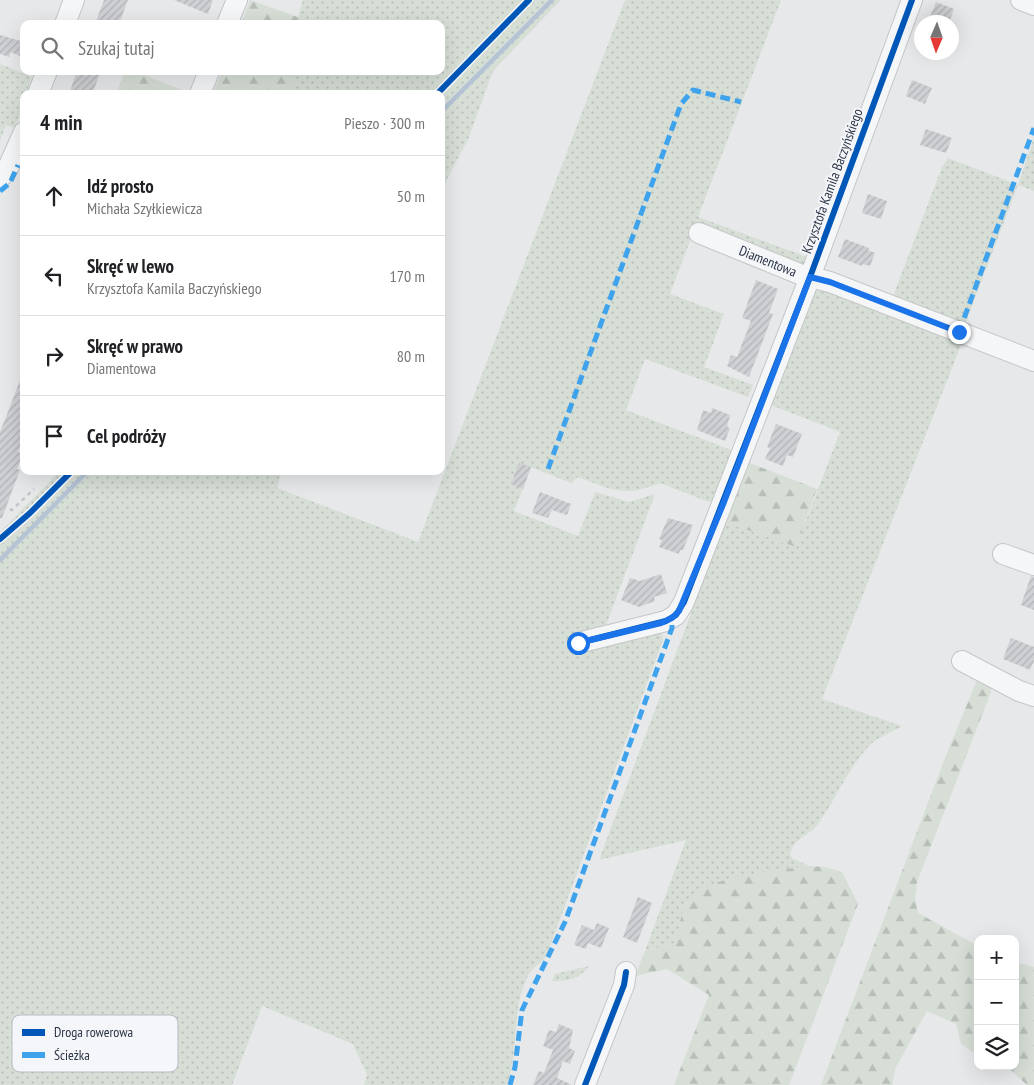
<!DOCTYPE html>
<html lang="pl">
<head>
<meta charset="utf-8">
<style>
	:root { --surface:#fff; --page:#f6f6f6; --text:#202124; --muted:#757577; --line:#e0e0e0 }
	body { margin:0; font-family:"PT Sans Narrow",sans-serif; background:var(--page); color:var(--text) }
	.controls { position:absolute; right:15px; bottom:15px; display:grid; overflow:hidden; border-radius:10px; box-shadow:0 5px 20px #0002 }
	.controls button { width:45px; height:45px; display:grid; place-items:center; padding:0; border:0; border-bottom:1px solid var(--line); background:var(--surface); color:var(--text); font:25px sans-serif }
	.compass { position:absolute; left:914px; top:15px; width:45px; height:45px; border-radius:50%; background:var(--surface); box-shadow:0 5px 20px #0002; rotate:182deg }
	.stop { position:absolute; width:15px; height:15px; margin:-11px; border:4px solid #1a73e8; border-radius:50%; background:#fff }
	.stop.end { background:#1a73e8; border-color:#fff; box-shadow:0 1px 5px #0008 }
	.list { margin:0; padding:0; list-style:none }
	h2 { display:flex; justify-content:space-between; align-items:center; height:65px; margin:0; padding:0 20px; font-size:21px }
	h2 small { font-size:16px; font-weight:400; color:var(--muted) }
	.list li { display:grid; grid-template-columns:32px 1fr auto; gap:15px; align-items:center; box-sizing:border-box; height:80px; padding:0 20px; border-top:1px solid var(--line) }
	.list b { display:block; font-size:19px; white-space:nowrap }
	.list p { margin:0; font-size:16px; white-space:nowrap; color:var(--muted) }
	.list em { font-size:16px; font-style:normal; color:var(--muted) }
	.icon { flex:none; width:28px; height:28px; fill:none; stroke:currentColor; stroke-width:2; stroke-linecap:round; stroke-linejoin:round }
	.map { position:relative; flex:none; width:1034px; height:1085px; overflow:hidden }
	.search { position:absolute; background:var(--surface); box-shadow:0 5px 20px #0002; left:20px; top:20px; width:425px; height:55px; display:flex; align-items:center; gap:12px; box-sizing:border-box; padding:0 18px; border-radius:10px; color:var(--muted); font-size:19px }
	.panel { position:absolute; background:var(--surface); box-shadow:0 5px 20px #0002; left:20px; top:90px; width:425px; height:385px; border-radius:10px }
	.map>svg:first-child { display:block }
	.grass { fill:url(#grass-dots) }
	.forest { fill:url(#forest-firs) }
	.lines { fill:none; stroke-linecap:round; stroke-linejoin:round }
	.stream { stroke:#b4c4d5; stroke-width:4.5 }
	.building { fill:url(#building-hatch) }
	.minor-casing { stroke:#c4c6c8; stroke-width:22 }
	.path { stroke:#c5c6ca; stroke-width:2.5; stroke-dasharray:4 4; stroke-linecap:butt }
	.minor { stroke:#f5f6f7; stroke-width:20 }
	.quiet { stroke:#3ea3ec; stroke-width:5; stroke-dasharray:10 5; stroke-linecap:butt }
	.cycleway-casing { stroke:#f4f6f9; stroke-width:9 }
	.cycleway { stroke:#0057b8; stroke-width:6 }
	.route { stroke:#1a73e8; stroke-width:6 }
	.labels { text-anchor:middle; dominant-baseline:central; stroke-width:4; stroke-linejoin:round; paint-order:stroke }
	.street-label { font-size:14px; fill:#2b3445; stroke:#f4f6f9 }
	.key { fill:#f4f6f9; stroke:#b8bcc3; stroke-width:1 }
	.key-label { font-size:14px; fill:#2b3445 }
</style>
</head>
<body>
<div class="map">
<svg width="1034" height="1085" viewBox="0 0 1034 1085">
	<defs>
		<pattern id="grass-dots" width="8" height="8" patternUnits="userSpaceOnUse" patternTransform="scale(1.25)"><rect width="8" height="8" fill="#d6ded6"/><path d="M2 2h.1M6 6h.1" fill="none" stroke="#b8bfb9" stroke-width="1.8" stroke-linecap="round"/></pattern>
		<pattern id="forest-firs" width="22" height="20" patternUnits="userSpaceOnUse" patternTransform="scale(1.25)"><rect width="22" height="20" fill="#d6ded6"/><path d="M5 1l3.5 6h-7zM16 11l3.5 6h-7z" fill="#b8bfb9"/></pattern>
		<pattern id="building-hatch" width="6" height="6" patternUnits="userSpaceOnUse" patternTransform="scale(1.25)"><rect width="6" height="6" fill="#ced0d3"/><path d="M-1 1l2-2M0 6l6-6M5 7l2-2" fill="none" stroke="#b1b3b6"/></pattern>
	</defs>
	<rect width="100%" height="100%" fill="#e6e8ea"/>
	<g class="grass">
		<polygon points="303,0 526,0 434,94 293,94 297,71 441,71 441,24 302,24 303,19 298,18"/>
		<polygon points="532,0 561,0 493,71 469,137 441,191 440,94"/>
		<path d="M625,0H781L698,217L807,257L803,268L694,236L690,241L670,294L724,314L704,367L753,385L748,397L645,359L626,410L734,451L717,498L709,502L660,483C623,498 613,490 578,477L571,483L531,467L514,511L578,536L595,492L629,502L655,494L605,628L660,629L663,640L546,957C541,962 533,968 529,974C510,1008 520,1050 507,1085H364L367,1075L353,1044L262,1006L232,1085H0V542L32,515L75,471H282L277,488L418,542Z"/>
		<polygon points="0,64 32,77 26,94 24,94 24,101 15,128 6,125 0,141"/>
		<polygon points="1034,138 1034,191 1018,185 964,327 892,299 942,167 948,158 1018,185"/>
		<path d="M829,288L963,340L822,699L902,726C893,732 876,738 869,746C848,768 836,799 818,824C809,836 794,838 790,854L792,858L809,866L732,878L686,903L675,943L645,951L686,840L599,860L725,522L796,547L840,432L771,405L812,294L819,290Z"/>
		<polygon points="60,471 68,471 29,512 0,536 0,532"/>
		<path d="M589,966C579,979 569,981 552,981L555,974Z"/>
	</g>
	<g class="forest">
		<polygon points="250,0 303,19 302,24 241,24"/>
		<polygon points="125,71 134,71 187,92 116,94"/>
		<polygon points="222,71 297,71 294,91 293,94 213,94"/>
		<polygon points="747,462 817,489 796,547 725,522"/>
		<polygon points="977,680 990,686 991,692 917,882 915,899 918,913 978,946 978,1056 961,1044 956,1024 927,1011 895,1069 892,1085 821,1085 943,763"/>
		<path d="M809,866L825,867L842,872L858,904L789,1085H674L709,995L667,969L635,976L645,951L675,943C679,931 680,913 687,903C705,874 778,871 809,866Z"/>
		<polygon points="1015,962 1034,967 1034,1085 1027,1085 1006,1066 1015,1066"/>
	</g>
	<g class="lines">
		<g class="stream">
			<polyline points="441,112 552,0"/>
			<polyline points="0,560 88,471"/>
		</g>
	</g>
	<g class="building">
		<polygon points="104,0 128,0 119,24 95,24"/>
		<polygon points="174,0 213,0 208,14"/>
		<polygon points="936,2 954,9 949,22 928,22"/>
		<polygon points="0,35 24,42 20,56 11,52 9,57 0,54"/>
		<polygon points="77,71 101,71 92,94 69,94"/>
		<polygon points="912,80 932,88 925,104 906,96"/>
		<polygon points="926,129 952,138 946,153 920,145"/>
		<polygon points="868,194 887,201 881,219 862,213"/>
		<polygon points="845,239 869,248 868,250 875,253 870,266 863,264 862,266 838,257"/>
		<polygon points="756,280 778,289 769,313 773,314 749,377 727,366 731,355 737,357 751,321 742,318"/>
		<polygon points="23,373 24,436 18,452 23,454 17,469 20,470 2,518 0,518 0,432"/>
		<polygon points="712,408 730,415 727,427 730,428 725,441 697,430 703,410 711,413"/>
		<polygon points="776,424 802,434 793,457 787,455 783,466 765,459 770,448 767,447"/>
		<polygon points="519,463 531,467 523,489 511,484"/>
		<polygon points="540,492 571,504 567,515 552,510 548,518 532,513"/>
		<polygon points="668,518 693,525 683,550 680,550 679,554 659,547 662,540 659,539"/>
		<polygon points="661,574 667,593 654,597 655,601 639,607 621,600 630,578 640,581"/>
		<polygon points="1031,576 1034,577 1034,610 1021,605"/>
		<polygon points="1011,638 1034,647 1034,661 1030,670 1003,659"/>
		<polygon points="638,897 652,903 637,943 623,937"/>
		<polygon points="597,923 609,928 601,948 588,943 586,949 574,945 582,925 594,930"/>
		<polygon points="559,1024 573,1030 569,1048 575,1051 570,1064 563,1061 557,1078 572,1085 533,1085 539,1071 544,1073 553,1050 543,1046 549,1030 556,1032"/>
	</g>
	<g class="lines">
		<g class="minor-casing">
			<g id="minor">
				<polyline points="1021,0 1034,5"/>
				<polyline points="65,24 74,0"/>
				<polyline points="227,24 237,0"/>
				<polyline points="38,94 47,71"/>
				<polyline points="200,94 209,71"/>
				<polyline points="0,178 7,170 24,132"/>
				<polyline points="699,233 802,275 830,282 1034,361"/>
				<polyline points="1003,554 1034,565"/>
				<polyline points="578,643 666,621 676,615 684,602 810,277 912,0"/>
				<polyline points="962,661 1019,691 1034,696"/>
				<polyline points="585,1085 624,985 626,972"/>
			</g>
		</g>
		<polyline class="path" points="2,507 12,510 34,489"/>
		<use href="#minor" class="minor"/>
		<g class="quiet">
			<polyline points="0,191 10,183 18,165"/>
			<polyline points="959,332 1034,128"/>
			<polyline points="548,469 681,104 693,90 741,102"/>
			<polyline points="510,1085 515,1067 522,1010 565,922 672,628 672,618"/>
		</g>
		<g class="cycleway-casing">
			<g id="cycleway">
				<polyline points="437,94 529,0"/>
				<polyline points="0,539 30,513 72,471"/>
				<polyline points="578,643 666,621 676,615 684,602 810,277 912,0"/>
				<polyline points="585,1085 624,985 626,972"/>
			</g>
		</g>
		<use href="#cycleway" class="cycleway"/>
	</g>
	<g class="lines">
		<polyline class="route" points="578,643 661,623 672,618 679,611 724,502 810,277 830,282 959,332"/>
	</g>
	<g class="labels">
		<g class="street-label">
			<text transform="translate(832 181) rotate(-70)">Krzysztofa Kamila Baczyńskiego</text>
			<text transform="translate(768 261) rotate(22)">Diamentowa</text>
		</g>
	</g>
	<rect x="12" y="1015" width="166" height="57" rx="8" class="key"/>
	<rect x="22" y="1029" width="23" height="7" fill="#0057b8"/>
	<rect x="22" y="1052" width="23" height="6" fill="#3ea3ec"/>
	<g class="key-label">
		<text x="54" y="1037">Droga rowerowa</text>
		<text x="54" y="1060">Ścieżka</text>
	</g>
</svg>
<div class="controls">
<button>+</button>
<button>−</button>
<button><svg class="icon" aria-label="layers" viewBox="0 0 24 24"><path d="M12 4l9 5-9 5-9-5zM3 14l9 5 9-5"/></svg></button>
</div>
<svg class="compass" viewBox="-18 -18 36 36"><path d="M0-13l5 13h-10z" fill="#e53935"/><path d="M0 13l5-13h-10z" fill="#757577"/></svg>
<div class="stop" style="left:578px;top:643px"></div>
<div class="stop end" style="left:959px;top:332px"></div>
<div class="search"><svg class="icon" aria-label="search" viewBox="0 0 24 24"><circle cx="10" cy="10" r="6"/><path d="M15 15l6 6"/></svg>Szukaj tutaj</div>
<section class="panel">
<h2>4 min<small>Pieszo · 300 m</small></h2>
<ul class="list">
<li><svg class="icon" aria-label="ahead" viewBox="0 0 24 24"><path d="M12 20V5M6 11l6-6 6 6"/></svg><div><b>Idź prosto</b><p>Michała Szyłkiewicza</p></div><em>50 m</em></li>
<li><svg class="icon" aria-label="left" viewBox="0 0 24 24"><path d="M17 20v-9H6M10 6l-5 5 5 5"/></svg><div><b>Skręć w lewo</b><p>Krzysztofa Kamila Baczyńskiego</p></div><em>170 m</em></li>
<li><svg class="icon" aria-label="right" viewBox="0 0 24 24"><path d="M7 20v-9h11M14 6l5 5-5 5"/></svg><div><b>Skręć w prawo</b><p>Diamentowa</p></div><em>80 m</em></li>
<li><svg class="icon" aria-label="arrive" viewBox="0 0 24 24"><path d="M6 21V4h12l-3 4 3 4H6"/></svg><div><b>Cel podróży</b></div></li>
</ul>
</section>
</div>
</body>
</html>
